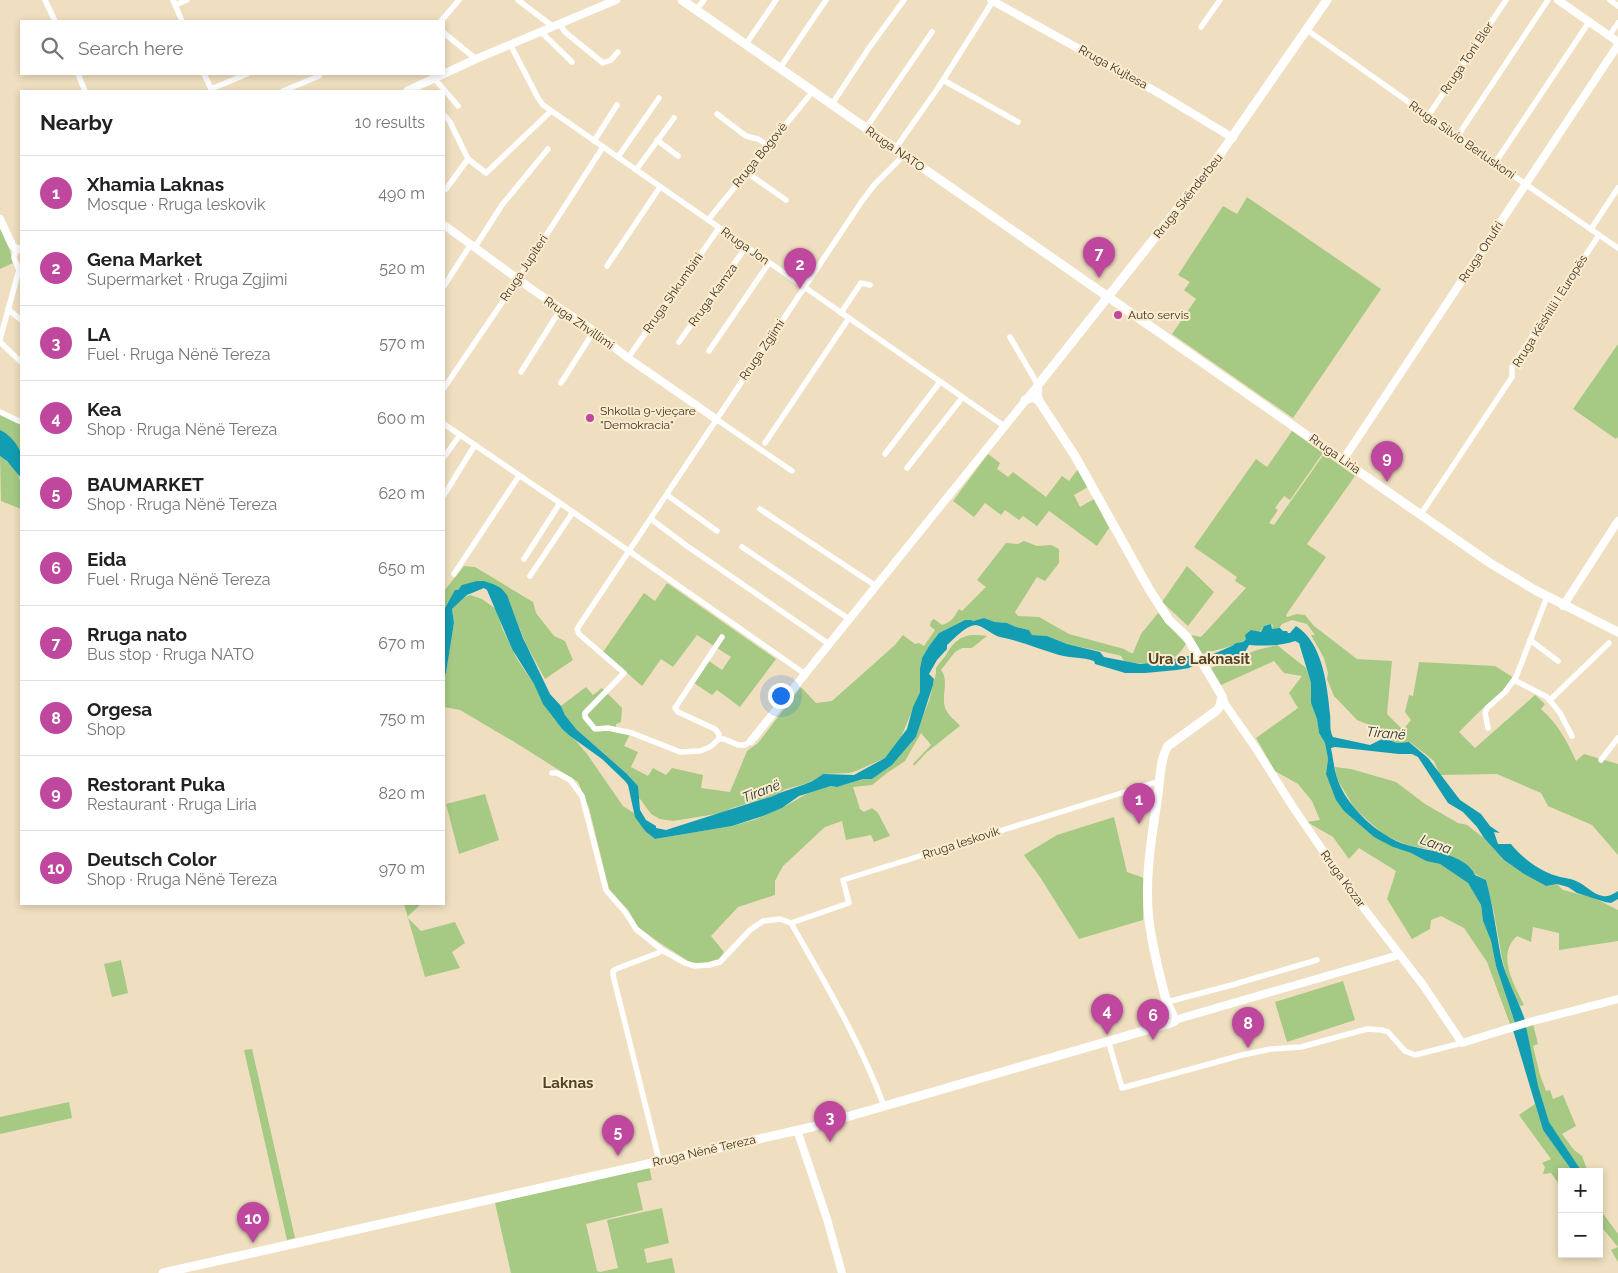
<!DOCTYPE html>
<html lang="en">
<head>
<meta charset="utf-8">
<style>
	:root { --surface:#fff; --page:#f6f6f6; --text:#202124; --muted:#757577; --line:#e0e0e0; --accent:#bf489e }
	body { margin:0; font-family:Raleway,sans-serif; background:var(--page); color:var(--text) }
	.controls { position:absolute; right:15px; bottom:15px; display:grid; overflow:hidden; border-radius:0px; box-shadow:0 2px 8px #0003 }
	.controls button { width:45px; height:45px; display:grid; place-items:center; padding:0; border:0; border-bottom:1px solid var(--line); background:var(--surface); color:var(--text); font:25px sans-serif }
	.you { position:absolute; left:780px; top:695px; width:18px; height:18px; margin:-12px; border:4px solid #fff; border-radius:50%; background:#1a73e8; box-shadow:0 0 0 8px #1a73e833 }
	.badge { display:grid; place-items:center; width:32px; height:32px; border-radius:50%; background:var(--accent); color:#fff; font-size:16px; font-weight:700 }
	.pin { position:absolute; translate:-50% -41px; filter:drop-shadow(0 1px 2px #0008) }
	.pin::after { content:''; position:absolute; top:26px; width:18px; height:15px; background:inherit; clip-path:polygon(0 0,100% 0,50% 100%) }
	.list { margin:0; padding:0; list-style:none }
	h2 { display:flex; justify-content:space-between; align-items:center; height:65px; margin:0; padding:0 20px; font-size:21px }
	h2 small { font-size:16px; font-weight:400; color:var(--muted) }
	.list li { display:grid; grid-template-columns:32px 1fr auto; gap:15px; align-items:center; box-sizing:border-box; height:75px; padding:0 20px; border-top:1px solid var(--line) }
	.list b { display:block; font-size:19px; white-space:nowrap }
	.list p { margin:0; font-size:16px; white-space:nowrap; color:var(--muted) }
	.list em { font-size:16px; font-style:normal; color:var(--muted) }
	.icon { flex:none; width:28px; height:28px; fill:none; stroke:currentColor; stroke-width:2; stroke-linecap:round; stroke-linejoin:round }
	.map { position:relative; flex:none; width:1618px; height:1273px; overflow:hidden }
	.search { position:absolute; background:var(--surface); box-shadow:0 2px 8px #0003; left:20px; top:20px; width:425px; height:55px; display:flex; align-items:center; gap:12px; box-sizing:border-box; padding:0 18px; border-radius:0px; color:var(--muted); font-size:19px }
	.panel { position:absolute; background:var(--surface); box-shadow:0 2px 8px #0003; left:20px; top:90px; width:425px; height:815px; border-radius:0px }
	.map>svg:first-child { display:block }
	.green { fill:#a6c984 }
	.water { fill:#129db3 }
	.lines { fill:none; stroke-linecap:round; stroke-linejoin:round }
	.minor { stroke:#fff; stroke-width:5.5 }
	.tertiary { stroke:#fff; stroke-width:8 }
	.secondary { stroke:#fff; stroke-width:9 }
	.poi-dot { fill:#bf489e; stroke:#fceccd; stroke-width:2 }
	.labels { text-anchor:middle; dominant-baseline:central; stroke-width:4; stroke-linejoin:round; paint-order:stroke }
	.street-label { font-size:12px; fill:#3a3428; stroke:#fceccd }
	.poi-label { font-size:12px; fill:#3a3428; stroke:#fceccd; text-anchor:start }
	.water-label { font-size:14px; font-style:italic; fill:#1c3136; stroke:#fceccd }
	.quarter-label { font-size:15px; font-weight:bold; fill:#504329; stroke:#fceccd }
</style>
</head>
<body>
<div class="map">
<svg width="1618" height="1273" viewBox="0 0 1618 1273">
	<rect width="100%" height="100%" fill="#efdfc0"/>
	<g class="green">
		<polygon points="1247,197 1381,289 1293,418 1172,334 1196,299 1184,290 1190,282 1178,275 1223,206 1237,214"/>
		<polygon points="0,227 9,247 13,263 0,269"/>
		<polygon points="1618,344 1618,437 1616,439 1573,409"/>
		<path d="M0,414L21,424V454C17,445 10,434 0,430Z"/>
		<path d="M1292,431L1323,453L1290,500L1284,496L1275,508L1278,510L1269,523L1274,525L1324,454L1355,476L1307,544L1326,557L1286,615L1287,617L1297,614L1305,615L1314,626L1357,659L1392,661L1387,714L1403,730L1411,720L1405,712L1409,695L1413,696L1419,662L1495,666L1514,678L1494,701L1483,708L1459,732L1475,748L1535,695L1545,704L1541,709C1558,724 1567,741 1576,761L1584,754L1618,764V855L1592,825L1548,806L1541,793L1497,774L1440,775L1434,761L1410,742L1397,743L1384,738L1367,724L1357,720L1339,701L1334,696L1327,679L1328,673L1324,658L1311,635H1315L1307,624L1292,620L1282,624L1279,629H1272L1273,625L1271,624L1264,626C1259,637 1249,634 1243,642L1236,643L1232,646L1202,654L1191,635L1201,637L1246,588L1235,581L1237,577L1194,547L1256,459L1267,467Z"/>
		<polygon points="988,454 1000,463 997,469 1008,477 1013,472 1046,497 1062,476 1069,481 1078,469 1088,487 1074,495 1080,507 1094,499 1109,528 1097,546 1049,511 1037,526 1023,516 1019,520 1005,510 1001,515 985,503 974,517 953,501"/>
		<path d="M0,456C24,473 21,482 21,509L1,501Z"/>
		<path d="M1024,541L1037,546L1051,545L1059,549V563L1045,581L1037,577L1015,612L1018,616L1039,617L1069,634L1124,649L1131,653H1133L1141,634L1158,613L1186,644C1183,648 1180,653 1176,656C1162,667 1139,664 1124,661L1121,656L1118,655L1067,644L1047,636L1032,635L1029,630L1016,627L1007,623L995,622L984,618L973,621L965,620L939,633L929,646L922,658L920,667V692L899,742L885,758L856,771L849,773L823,774L818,778L805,784L786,789L773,796L732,808L722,813L673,821L660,819L651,814L641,800L638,798V786L627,774L576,729L565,715L561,706L586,687L593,695L602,688L622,708L621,722L616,724V732L630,734L624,746L638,752L631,767L648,776L653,768L666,775L672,768L703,775L701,788L730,792L747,751L758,743L801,687L816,703L832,701L895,645L903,635L915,644L919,643L924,646L935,630L930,626L931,621L934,619L942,625C952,622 954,617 959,609L962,611L986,587L977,580L1006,543L1018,544Z"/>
		<polygon points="464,566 475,567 533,602 536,613 554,636 565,641 573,660 545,679 527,646 506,595 501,588 484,581 458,590 448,602 444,614 444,591"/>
		<polygon points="1187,566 1214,592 1188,626 1162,602"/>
		<polygon points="667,583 776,659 740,707 717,690 712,695 694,683 709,661 722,670 731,657 697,635 673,667 661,659 642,686 603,652 644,593 655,601"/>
		<path d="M470,595L482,599L496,609L502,628L517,659L534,684L548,711L562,729L576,741L587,754L623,806L634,813L645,831L655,839L732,826L754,820L782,808L808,793L831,786L837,787L863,779H872L892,765L916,737L922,718L929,701L936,673V668C939,663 943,659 946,655C957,636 966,633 987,636L972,648H962L955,652L941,670C950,681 940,697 946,710C949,716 956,721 960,726L927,752L914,766L913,764L931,745L921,733L905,761L887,773L872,785L853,787L860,809L864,812L872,808L878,813L890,836L874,842L871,835L846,840L842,821L825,827L783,866L775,881V895L738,907L711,936L724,952L719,959L712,961L700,964L688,961L660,943L638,927L628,910L609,889L589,808L578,782L516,743L460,710L444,707V675L446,673L454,623L452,609L465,597Z"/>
		<polygon points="1277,645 1306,668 1311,683 1311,703 1317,719 1319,733 1325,743 1328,759 1326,774 1337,800 1393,847 1411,853 1426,861 1440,864 1468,883 1481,905 1483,921 1491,941 1496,966 1515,1023 1510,1024 1487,962 1464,928 1441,916 1431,920 1430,929 1412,939 1387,899 1396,871 1359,848 1349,859 1333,837 1307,822 1320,820 1312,801 1298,784 1275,771 1256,738 1298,708 1289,693 1302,676 1284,673 1274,661 1221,685 1211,668 1257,650"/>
		<path d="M1335,767L1351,769L1396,782L1425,804L1458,823L1467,825L1484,838L1504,860L1524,874L1546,886L1557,884L1563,890L1594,898L1618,910V941L1559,950V933L1533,927L1531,942L1517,936C1496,955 1514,984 1524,1005L1520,1006L1508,982L1502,958L1494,913L1486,880L1429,849L1407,845L1384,835L1355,809L1337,779Z"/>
		<polygon points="485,794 499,840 459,854 446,804"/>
		<polygon points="1114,817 1127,872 1144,878 1143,920 1079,939 1040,877 1024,855 1057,835"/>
		<polygon points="404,904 421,904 407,917 421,931 455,922 465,943 452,952 460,968 425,977"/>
		<polygon points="121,960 128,993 112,997 104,964"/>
		<polygon points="1343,981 1355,1020 1287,1042 1275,1002"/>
		<path d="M1533,1024L1538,1044L1533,1046L1540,1075L1546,1091L1550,1090L1553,1099L1563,1095L1576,1126L1562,1134L1574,1150L1582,1156L1588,1172H1582C1571,1156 1558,1141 1550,1124C1536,1097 1531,1055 1526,1026Z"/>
		<polygon points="252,1049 295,1238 287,1240 244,1050"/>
		<polygon points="69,1102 72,1118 0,1134 0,1117"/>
		<polygon points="1535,1104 1543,1130 1573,1172 1562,1172 1562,1188 1551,1173 1543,1174 1545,1167 1542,1163 1551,1159 1519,1115"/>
		<polygon points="649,1166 652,1180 637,1183 643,1210 586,1224 597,1271 600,1272 618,1268 607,1220 662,1208 669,1243 644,1249 647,1263 672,1258 675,1273 511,1273 495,1203 497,1201"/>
		<polygon points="1599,1208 1618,1234 1618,1262 1611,1250 1618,1247 1599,1224"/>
	</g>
	<g class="water">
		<path d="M0,430C8,433 19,445 21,454C23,461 21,471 21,478L7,461L0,456Z"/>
		<path d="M477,581H484L493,584L501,588L507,595L523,638L550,694L561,706L565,715L576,729L627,774L638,786L640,810L646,820L656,826V828L666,830L773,796C788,788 809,786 823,774L854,775L885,758L907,729L913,707L920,692V668L922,658L929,646L939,633L965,620H971L973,621L984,618L995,622L1007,623L1016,627L1029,630L1032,635L1047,636L1067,644L1100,652L1104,657L1109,658L1140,664L1162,662L1184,656H1194L1198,663L1189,668L1177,670L1145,673H1125L1095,664L1094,661C1083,657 1071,658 1059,655C1039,649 1020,641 1000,637C992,635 982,625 975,625C965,626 954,639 947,645V649L937,660L929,674L934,679L933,685L916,737L892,765L872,779H863L837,787L831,786L799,796L782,808L763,816L732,826L655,839L645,831L635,817L628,785L625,781L602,759L570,736L562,729L543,704L534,684L512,649L487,590L484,588L467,595L452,609L454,623L446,673L444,675V614L445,608L455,590H458L462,585Z"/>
		<path d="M1271,624L1272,629L1280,628L1283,631H1287L1288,633H1290L1296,626C1323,643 1327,685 1330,714C1331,722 1329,730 1333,737L1370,745L1384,738L1397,743L1409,742L1428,758L1460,800L1481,814L1490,826L1500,833L1494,832L1498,844H1511C1522,858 1540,871 1557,876C1563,878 1570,878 1576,881C1586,885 1592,894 1603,896C1609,897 1613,894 1618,891V899L1611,903L1605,902L1577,893L1568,887L1557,884L1546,886L1524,874L1504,860L1484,838L1477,827L1463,812L1448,803L1418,757L1412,754H1399L1335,747L1331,748C1333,758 1334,768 1337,778C1346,806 1379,837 1407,845C1427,851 1465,853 1475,875L1486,880C1493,905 1496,931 1501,957C1506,979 1518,999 1525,1020L1515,1023L1496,966L1491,941L1483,921L1481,905L1468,883L1440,864L1426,861L1411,853L1393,847L1374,837L1344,811L1336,800L1326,774L1328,759L1325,743L1319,733L1317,719L1311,703V683L1299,643L1295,641C1282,646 1263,646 1249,645L1244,654L1226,662L1220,660L1221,655L1208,663L1204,658L1232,646L1236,643L1243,642L1246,639L1245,635L1251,630L1261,632L1264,626Z"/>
		<polygon points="1526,1026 1538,1086 1549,1122 1582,1172 1573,1172 1543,1130 1513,1030"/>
	</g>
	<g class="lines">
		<g class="minor">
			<polyline points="45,0 55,21"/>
			<polyline points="173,0 182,21"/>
			<polyline points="518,0 552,26"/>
			<polyline points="1610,0 1618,6"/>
			<polyline points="175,5 187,0"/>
			<polyline points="696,10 704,0"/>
			<polyline points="441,21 459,0"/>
			<polyline points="559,23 565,32 603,63 611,60 618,52"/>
			<polyline points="1201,27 1220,0"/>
			<polyline points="1307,30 1479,152 1618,248"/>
			<polyline points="540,31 572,62"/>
			<polyline points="444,33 476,59"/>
			<polyline points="1609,36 1618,23"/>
			<polyline points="510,44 538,98 543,105 1004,426"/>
			<polyline points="746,44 776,0"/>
			<polyline points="780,68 826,0"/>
			<polyline points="78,74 85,91"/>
			<polyline points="204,74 212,91"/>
			<polyline points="434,78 458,106"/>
			<polyline points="943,80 1018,122"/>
			<polyline points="211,89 247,74"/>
			<polyline points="283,91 319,76"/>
			<polyline points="832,104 869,48 904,0"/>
			<polyline points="717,114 746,136 758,139 768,145"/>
			<polyline points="444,115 450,122 468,159 486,173 551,111"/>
			<polyline points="1428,116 1506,0"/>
			<polyline points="866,128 932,32"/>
			<polyline points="1457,137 1548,0"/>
			<polyline points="657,140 678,156"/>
			<polyline points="594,141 617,105"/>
			<polyline points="895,149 938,88 993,1"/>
			<polyline points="618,157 659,98"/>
			<polyline points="1495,163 1589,22"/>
			<polyline points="636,170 674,118"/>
			<polyline points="746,172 786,200"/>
			<polyline points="446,189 468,159"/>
			<polyline points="708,220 813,91"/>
			<polyline points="1591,229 1618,188"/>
			<polyline points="475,247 502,205 548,149"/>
			<polyline points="607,266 660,187"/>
			<polyline points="444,286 471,244"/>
			<polyline points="8,309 21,320"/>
			<polyline points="841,313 861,283 870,285"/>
			<polyline points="1010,337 1038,385"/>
			<polyline points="0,339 19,270 14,258 16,249"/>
			<polyline points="0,342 21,362"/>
			<polyline points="679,342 746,247"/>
			<polyline points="709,351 769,263"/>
			<polyline points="628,358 719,228"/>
			<polyline points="521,372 560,310"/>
			<polyline points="561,383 594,331"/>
			<polyline points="444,388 518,279 603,147"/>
			<polyline points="0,412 21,422"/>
			<polyline points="716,419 792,471"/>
			<polyline points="444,424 560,503 805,674"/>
			<polyline points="765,443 849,318"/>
			<polyline points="885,454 940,382"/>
			<polyline points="444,457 460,435"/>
			<polyline points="907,468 962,398"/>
			<polyline points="444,495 475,445"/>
			<polyline points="667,495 717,531"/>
			<polyline points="760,509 876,586"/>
			<polyline points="1421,514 1512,377 1512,367 1599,235"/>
			<polyline points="651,519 687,546 829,644"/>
			<polyline points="742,547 849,619"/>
			<polyline points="524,559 560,503"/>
			<polyline points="454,574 519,476"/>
			<polyline points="530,576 573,512"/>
			<polyline points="1530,640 1558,661"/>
			<polyline points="1514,680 1547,697 1560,713 1572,736"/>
			<polyline points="1550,700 1609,643"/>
			<polyline points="1488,728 1485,713 1487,708 1505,692 1516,677 1547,597"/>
			<polyline points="719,739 719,734 715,729 678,712 675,708 722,637"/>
			<polyline points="751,741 745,745 738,745 724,739 719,739 710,747 700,751 680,752 632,733 608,728 595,729 585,717 585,713 624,673 579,634 577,629 862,201 875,184 904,155"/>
			<polyline points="1601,760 1618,738"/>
			<path d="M552,773H557L570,780L582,796L606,890L626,913L636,929L662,950L685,963L694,966L709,965L720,962L750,930L763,921L780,919L791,923C825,983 860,1041 884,1106"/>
			<polyline points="791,923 849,903 843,880 1160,781"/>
			<polyline points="1167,1002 1232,985 1317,960"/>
			<polyline points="1108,1040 1122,1088 1242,1055 1271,1049 1301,1047 1367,1029 1382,1030 1388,1032 1405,1051 1415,1055 1462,1043"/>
			<polyline points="659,1160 613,975 613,971 616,969 658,953 662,950"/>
		</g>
		<g class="tertiary">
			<polyline points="991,0 1162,95 1233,138"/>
			<polyline points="1558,0 1618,42"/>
			<polyline points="407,91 476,59 616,0"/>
			<polyline points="0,219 12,245 16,249 21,249"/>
			<polyline points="444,225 533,290 594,331 628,358 716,419"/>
			<polyline points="1343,460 1618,45"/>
			<polyline points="1563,606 1618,521"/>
			<polyline points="1222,696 1225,704 1255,747 1293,807 1349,889 1423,985 1462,1043 1533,1021 1618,999"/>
			<polyline points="751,741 1038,385"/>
			<polyline points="1174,1022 1178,1019 1399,955"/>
			<polyline points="797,1130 827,1219 842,1273"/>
		</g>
		<g class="secondary">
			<polyline points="682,0 1490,563 1535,590 1618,632"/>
			<polyline points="1025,400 1033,397 1039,401"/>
			<path d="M1173,1015C1165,1003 1163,987 1159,972C1155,955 1151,937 1149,920C1144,880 1152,834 1158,795C1160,780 1160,759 1168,746L1216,711L1220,706L1222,696L1187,637L1169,620L1149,589L1075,456L1039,401L1037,394L1038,385L1214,163L1327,0"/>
			<polyline points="163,1273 812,1127 1171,1023"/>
		</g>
	</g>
	<g class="poi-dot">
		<circle cx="1118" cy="315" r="5"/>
		<circle cx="590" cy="418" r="5"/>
	</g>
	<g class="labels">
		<g class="street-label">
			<text transform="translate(1467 58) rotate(-56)">Rruga Toni Bler</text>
			<text transform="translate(1113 67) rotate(29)">Rruga Kujtesa</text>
			<text transform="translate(1462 140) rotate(35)">Rruga Silvio Berluskoni</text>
			<text transform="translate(895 149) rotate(35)">Rruga NATO</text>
			<text transform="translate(760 155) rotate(-51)">Rruga Bogovë</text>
			<text transform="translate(1188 196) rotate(-52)">Rruga Skënderbeu</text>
			<text transform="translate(745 246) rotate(35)">Rruga Jon</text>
			<text transform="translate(1481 252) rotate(-57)">Rruga Onufri</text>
			<text transform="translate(524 268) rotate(-57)">Rruga Jupiteri</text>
			<text transform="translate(673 293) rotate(-55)">Rruga Shkumbini</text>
			<text transform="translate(713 295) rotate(-54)">Rruga Kamza</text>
			<text transform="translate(1550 311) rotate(-58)">Rruga Këshilli I Europës</text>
			<text transform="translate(579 323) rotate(35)">Rruga Zhvillimi</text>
			<text transform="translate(762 350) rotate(-56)">Rruga Zgjimi</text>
			<text transform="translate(1335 454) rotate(35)">Rruga Liria</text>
			<text transform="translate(961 843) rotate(-18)">Rruga leskovik</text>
			<text transform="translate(1343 879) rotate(54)">Rruga Kozar</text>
			<text transform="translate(704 1151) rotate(-13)">Rruga Nënë Tereza</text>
		</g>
		<g class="poi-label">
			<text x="1128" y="315">Auto servis</text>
			<text x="600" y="411">Shkolla 9-vjeçare<tspan x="600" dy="14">"Demokracia"</tspan></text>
		</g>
		<g class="water-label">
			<text transform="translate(1386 733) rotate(5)">Tiranë</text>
			<text transform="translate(761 791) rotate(-21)">Tiranë</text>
			<text transform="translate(1436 844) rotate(20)">Lana</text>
		</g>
		<g class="quarter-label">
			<text x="1199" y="659">Ura e Laknasit</text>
			<text x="568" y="1083">Laknas</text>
		</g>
	</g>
</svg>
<div class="controls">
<button>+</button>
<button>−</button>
</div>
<div class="you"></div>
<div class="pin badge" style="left:1139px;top:824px">1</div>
<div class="pin badge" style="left:800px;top:289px">2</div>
<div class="pin badge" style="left:830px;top:1142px">3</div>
<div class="pin badge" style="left:1107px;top:1035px">4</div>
<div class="pin badge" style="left:618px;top:1156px">5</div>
<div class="pin badge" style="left:1153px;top:1040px">6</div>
<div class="pin badge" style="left:1099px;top:278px">7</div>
<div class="pin badge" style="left:1248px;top:1048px">8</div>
<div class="pin badge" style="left:1387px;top:482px">9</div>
<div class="pin badge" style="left:253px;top:1243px">10</div>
<div class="search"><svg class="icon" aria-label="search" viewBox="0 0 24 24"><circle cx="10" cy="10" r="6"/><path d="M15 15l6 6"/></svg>Search here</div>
<section class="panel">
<h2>Nearby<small>10 results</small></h2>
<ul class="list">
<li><span class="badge">1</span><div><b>Xhamia Laknas</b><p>Mosque · Rruga leskovik</p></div><em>490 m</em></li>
<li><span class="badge">2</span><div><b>Gena Market</b><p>Supermarket · Rruga Zgjimi</p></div><em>520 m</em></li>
<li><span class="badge">3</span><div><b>LA</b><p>Fuel · Rruga Nënë Tereza</p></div><em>570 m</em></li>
<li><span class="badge">4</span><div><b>Kea</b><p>Shop · Rruga Nënë Tereza</p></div><em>600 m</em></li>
<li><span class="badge">5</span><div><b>BAUMARKET</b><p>Shop · Rruga Nënë Tereza</p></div><em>620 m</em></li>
<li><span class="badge">6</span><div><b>Eida</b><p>Fuel · Rruga Nënë Tereza</p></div><em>650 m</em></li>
<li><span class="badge">7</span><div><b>Rruga nato</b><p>Bus stop · Rruga NATO</p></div><em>670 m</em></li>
<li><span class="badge">8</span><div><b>Orgesa</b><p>Shop</p></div><em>750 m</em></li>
<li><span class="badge">9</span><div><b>Restorant Puka</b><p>Restaurant · Rruga Liria</p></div><em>820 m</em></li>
<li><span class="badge">10</span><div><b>Deutsch Color</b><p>Shop · Rruga Nënë Tereza</p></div><em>970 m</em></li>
</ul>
</section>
</div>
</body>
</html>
